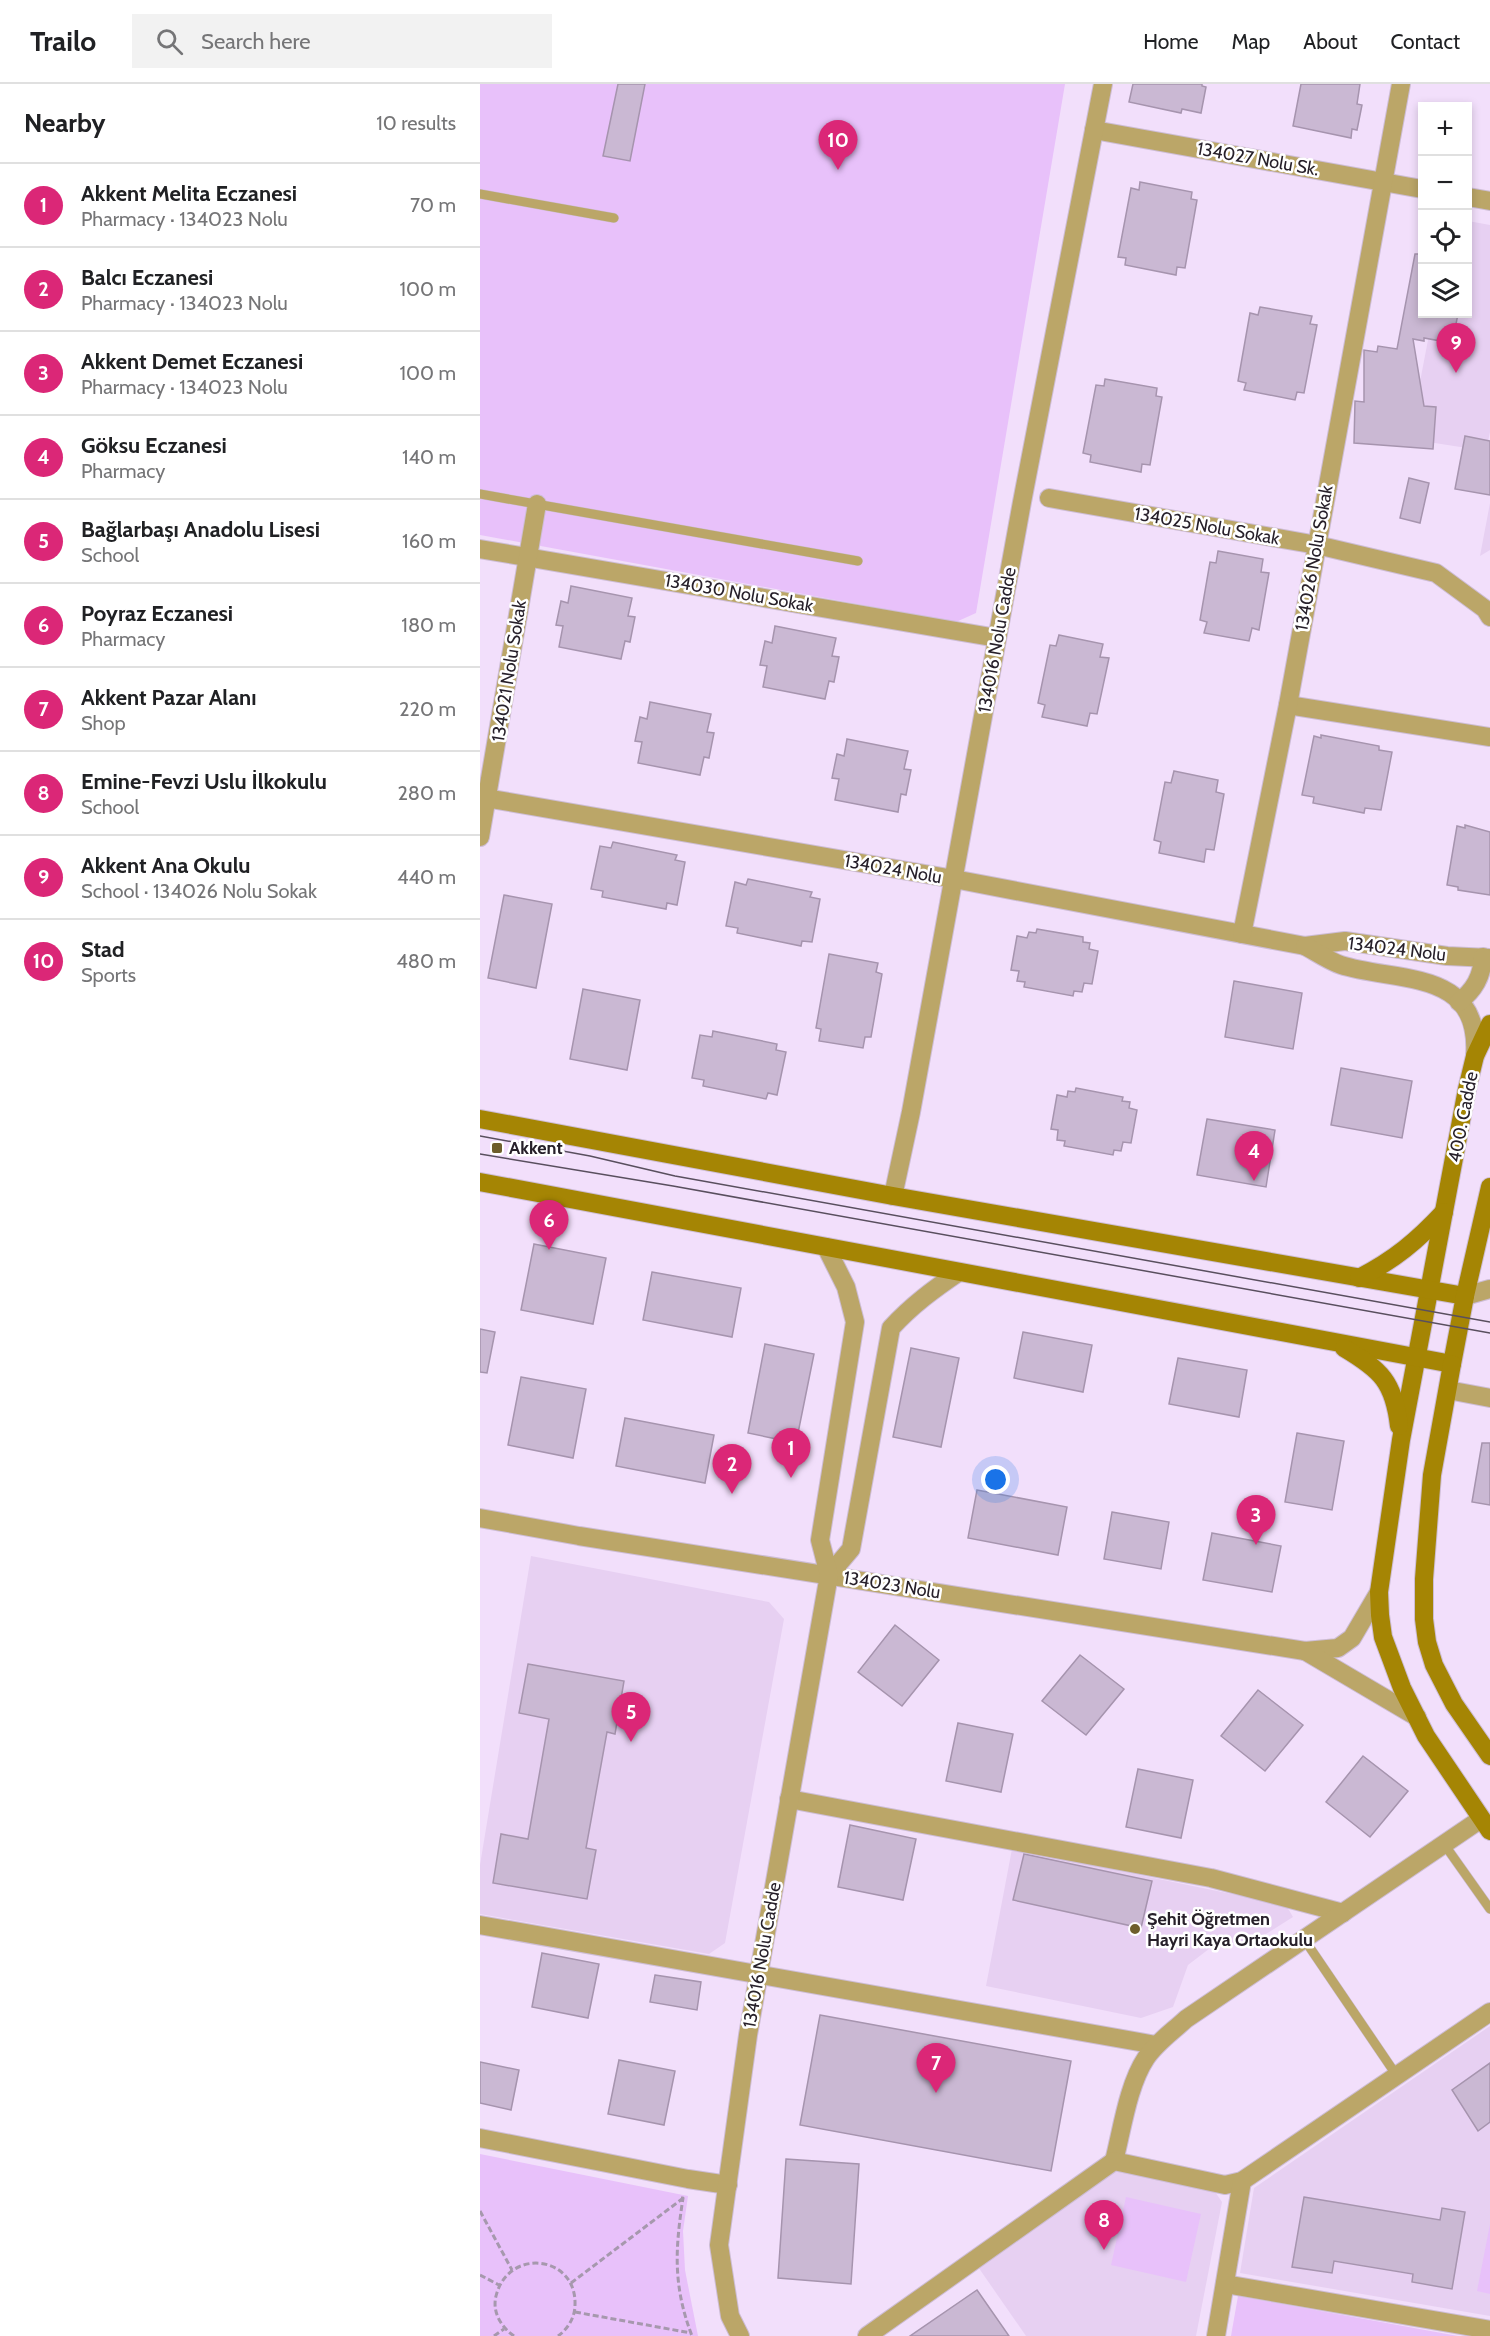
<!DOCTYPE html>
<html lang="en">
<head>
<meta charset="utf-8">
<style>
	:root { --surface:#fff; --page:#f2f2f2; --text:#202124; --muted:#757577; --line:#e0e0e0; --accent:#db2777 }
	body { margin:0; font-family:Cabin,sans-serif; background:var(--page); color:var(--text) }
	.controls { position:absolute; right:18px; top:18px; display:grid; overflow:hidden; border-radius:0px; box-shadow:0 3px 9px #0003 }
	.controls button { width:54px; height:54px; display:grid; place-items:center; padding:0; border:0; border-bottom:2px solid var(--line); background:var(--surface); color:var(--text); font:30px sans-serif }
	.you { position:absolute; left:516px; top:1396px; width:21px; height:21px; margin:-15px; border:4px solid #fff; border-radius:50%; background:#1a73e8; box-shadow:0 0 0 9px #1a73e833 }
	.badge { display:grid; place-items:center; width:39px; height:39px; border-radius:50%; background:var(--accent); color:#fff; font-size:20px; font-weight:700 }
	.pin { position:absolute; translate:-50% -50px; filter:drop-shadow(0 2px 3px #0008) }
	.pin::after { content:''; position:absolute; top:32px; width:21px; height:18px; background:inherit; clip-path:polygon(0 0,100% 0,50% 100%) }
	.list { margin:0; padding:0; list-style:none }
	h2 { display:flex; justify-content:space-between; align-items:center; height:78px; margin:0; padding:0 24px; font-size:26px }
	h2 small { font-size:20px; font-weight:400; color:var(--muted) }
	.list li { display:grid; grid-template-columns:39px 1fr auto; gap:18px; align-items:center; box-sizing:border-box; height:84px; padding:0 24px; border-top:2px solid var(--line) }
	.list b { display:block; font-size:22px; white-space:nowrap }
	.list p { margin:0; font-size:20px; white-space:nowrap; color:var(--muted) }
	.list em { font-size:20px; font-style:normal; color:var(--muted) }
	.icon { flex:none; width:33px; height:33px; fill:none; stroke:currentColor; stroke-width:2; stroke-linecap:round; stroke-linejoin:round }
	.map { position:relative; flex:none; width:1010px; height:2252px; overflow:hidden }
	header { display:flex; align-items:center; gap:36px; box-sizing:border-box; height:84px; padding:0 30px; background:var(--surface); border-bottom:2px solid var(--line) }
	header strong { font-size:28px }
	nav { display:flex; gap:33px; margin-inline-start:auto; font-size:21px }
	.search { width:420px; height:54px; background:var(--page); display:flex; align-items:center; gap:15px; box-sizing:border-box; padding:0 21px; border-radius:0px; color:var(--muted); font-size:22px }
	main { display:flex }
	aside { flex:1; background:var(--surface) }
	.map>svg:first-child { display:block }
	.built { fill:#e7d0f2 }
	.green { fill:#e8c1fa }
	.building { fill:#cab8d3; stroke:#a694ae; stroke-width:1.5 }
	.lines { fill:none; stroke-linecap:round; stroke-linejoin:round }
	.service-casing { stroke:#cdbdd5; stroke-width:10 }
	.minor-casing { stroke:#cdbdd5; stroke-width:20 }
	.tertiary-casing { stroke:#cdbdd5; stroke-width:20 }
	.secondary-casing { stroke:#cdbdd5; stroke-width:20 }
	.path { stroke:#a698ad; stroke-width:3; stroke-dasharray:6 3; stroke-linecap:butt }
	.service { stroke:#bba668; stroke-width:9 }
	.minor { stroke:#bba668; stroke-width:18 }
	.tertiary { stroke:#bba668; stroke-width:18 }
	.secondary { stroke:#a58504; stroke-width:18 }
	.tram { stroke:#594f5e; stroke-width:1.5 }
	.poi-dot { fill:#6e5e2b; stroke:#fff; stroke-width:2 }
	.labels { text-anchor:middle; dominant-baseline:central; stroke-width:5; stroke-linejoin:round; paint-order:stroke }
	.street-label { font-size:18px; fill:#27202a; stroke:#fff }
	.poi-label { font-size:18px; font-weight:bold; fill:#27202a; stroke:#fff; text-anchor:start }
</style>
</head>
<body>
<header>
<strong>Trailo</strong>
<div class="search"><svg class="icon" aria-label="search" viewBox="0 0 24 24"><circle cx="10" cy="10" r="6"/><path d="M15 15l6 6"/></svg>Search here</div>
<nav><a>Home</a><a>Map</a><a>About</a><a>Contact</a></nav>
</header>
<main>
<aside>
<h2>Nearby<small>10 results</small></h2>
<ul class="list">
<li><span class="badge">1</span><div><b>Akkent Melita Eczanesi</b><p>Pharmacy · 134023 Nolu</p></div><em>70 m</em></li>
<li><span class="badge">2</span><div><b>Balcı Eczanesi</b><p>Pharmacy · 134023 Nolu</p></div><em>100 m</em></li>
<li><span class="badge">3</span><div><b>Akkent Demet Eczanesi</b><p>Pharmacy · 134023 Nolu</p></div><em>100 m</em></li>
<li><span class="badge">4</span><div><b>Göksu Eczanesi</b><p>Pharmacy</p></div><em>140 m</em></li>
<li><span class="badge">5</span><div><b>Bağlarbaşı Anadolu Lisesi</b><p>School</p></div><em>160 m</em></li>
<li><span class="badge">6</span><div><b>Poyraz Eczanesi</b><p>Pharmacy</p></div><em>180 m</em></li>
<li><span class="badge">7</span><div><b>Akkent Pazar Alanı</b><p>Shop</p></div><em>220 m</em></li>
<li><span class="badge">8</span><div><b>Emine-Fevzi Uslu İlkokulu</b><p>School</p></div><em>280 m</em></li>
<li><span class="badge">9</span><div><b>Akkent Ana Okulu</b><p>School · 134026 Nolu Sokak</p></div><em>440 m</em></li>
<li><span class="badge">10</span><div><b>Stad</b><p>Sports</p></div><em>480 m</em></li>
</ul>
</aside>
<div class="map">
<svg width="1010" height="2252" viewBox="0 0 1010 2252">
	<rect width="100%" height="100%" fill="#f2dffb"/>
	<g class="built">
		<polygon points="988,137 1010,141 1010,348 1006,367 929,355 953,230 988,230"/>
		<polygon points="1010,419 1010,466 1000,472"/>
		<polygon points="51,1472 289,1518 304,1535 245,1859 229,1870 0,1830 0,1781"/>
		<polygon points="532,1765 806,1821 813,1833 770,1860 738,1858 708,1881 693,1923 661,1934 506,1902"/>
		<polygon points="1010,1942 1010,2232 760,2189 774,2104"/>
		<polygon points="636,2083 731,2102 742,2118 716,2252 546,2252 496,2180"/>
	</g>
	<g class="green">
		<polygon points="0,0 585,0 496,529 476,538 0,451"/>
		<polygon points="0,2070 208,2112 203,2147 205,2186 218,2252 0,2252"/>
		<polygon points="646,2113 721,2130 706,2198 631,2181"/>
		<polygon points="1010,2140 1010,2210 997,2207"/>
		<polygon points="758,2212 978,2252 751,2252"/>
	</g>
	<g class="building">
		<polygon points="138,0 165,0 150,77 123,72"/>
		<polygon points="653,0 722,0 722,2 726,3 721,29 702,25 701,29 649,18"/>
		<polygon points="821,0 880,0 877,20 882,21 877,46 872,45 871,54 813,42"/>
		<polygon points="660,98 712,108 711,115 717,116 705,184 697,183 696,191 645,181 646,174 638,173 651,104 659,106"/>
		<polygon points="935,170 942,170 942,230 978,230 974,250 967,249 966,258 944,254 944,257 933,255 944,322 956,323 953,365 874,359 875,317 884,318 884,266 897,268 898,262 917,265"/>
		<polygon points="780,223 832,232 830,240 837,241 824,309 817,308 815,316 764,306 766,299 758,297 770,229 778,231"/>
		<polygon points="625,295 677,304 676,312 682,313 670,381 662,380 661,388 610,378 611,371 603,369 616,301 624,302"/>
		<polygon points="985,352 1010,357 1010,411 975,405"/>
		<polygon points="929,394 949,399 940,439 920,434"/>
		<polygon points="738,467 783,475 781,488 789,489 779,546 772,544 769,557 724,549 727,538 720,536 730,478 736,479"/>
		<polygon points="91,502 152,514 148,532 155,533 150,558 145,557 141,575 79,563 83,542 76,541 81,517 88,519"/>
		<polygon points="295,542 356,554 352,572 359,573 354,598 349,597 345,615 283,603 287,582 280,581 285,557 292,559"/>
		<polygon points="579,551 623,560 620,573 629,574 617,630 610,629 607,642 562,633 565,621 558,619 570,561 576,562"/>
		<polygon points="170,618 231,630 227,648 234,649 229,674 224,673 220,691 158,679 162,658 155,657 160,633 167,635"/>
		<polygon points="841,651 899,662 899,666 912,668 901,726 885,724 884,729 833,719 834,713 822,711 834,652 841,654"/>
		<polygon points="367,655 428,667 424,685 431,686 426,711 421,710 418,728 355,716 359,695 352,694 357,670 364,672"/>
		<polygon points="694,687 738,696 736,708 744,710 734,766 726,765 724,778 679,769 681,758 674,756 685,698 691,699"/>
		<polygon points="985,741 1010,748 1010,811 978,806 978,803 967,801 977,742 985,744"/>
		<polygon points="133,758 197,771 195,776 205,778 197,821 187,819 186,825 122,813 123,807 111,805 120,762 131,764"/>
		<polygon points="268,795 332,808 330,813 340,815 332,858 322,857 321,862 257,849 258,844 246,842 255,798 266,801"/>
		<polygon points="24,811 72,820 56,904 8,894"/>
		<polygon points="557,845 603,853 603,858 610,859 609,865 618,867 612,900 604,899 602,908 594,907 593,912 544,903 545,898 537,897 539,887 531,886 537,852 547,854 549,848 556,849"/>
		<polygon points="349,870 398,879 396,888 402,890 391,953 385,953 383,964 339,957 341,945 336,944"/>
		<polygon points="754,897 822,909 813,965 745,953"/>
		<polygon points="103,905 160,916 147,986 90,975"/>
		<polygon points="233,947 297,960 296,966 306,968 297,1011 288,1009 286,1015 223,1002 224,996 212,994 220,951 232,953"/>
		<polygon points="861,984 932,997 922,1054 851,1041"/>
		<polygon points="596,1004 643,1013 642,1017 650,1018 649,1024 657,1026 651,1059 643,1058 641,1067 634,1066 633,1071 584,1062 585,1057 577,1056 578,1046 571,1045 577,1011 587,1013 588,1007 595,1008"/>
		<polygon points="727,1035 795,1046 786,1103 717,1091"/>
		<polygon points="54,1160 126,1174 113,1240 41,1226"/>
		<polygon points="172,1188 261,1204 252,1253 163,1236"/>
		<polygon points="0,1245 15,1248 7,1289 0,1288"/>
		<polygon points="543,1248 612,1261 603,1308 534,1294"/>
		<polygon points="285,1260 334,1270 316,1359 268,1349"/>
		<polygon points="431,1264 479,1274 461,1363 413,1353"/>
		<polygon points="698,1274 767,1286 759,1333 689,1320"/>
		<polygon points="41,1293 106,1305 93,1374 28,1361"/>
		<polygon points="145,1334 234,1351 225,1399 136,1382"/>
		<polygon points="817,1349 864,1357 852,1426 805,1418"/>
		<polygon points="1002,1359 1010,1359 1010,1421 992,1418"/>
		<polygon points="497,1406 587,1423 578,1471 488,1454"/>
		<polygon points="632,1428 689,1438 681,1485 624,1475"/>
		<polygon points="732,1449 801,1462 792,1508 723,1496"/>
		<polygon points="415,1541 459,1576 422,1622 378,1588"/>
		<polygon points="600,1571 644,1605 606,1651 562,1617"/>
		<polygon points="48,1580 144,1597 135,1650 127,1648 106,1764 116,1766 107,1815 13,1799 21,1750 48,1755 69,1635 39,1629"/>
		<polygon points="778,1606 823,1641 785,1687 741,1652"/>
		<polygon points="478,1639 533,1650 521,1708 466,1697"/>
		<polygon points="883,1672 928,1707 890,1753 846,1718"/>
		<polygon points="658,1685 713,1696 701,1754 646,1743"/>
		<polygon points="370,1741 436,1755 423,1816 358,1803"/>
		<polygon points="544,1770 672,1797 661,1844 533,1816"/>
		<polygon points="62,1869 119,1880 108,1934 52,1923"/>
		<polygon points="175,1891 221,1898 217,1926 170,1918"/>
		<polygon points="340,1931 591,1977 571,2087 320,2041"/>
		<polygon points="139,1976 195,1987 184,2041 128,2030"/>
		<polygon points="0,1978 39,1986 31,2026 0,2019"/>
		<polygon points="1010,1979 1010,2038 998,2047 972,2006"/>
		<polygon points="306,2075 379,2080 371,2200 298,2194"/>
		<polygon points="824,2113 960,2136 962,2124 985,2128 972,2205 932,2198 933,2190 854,2177 852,2189 812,2183"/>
		<polygon points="497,2206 529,2252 430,2252"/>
	</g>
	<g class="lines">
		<g class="service-casing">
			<g id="service">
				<polyline points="0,110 134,134"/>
				<polyline points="0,410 378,477"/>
				<polyline points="964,1760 1010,1825"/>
				<polyline points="824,1855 917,1992"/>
			</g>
		</g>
		<g class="minor-casing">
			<g id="minor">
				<polyline points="614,46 942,105"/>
				<polyline points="988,113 1010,117"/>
				<polyline points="569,414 837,461 956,489 1005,525 1010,533"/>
				<polyline points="0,465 517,554"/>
				<polyline points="808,621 1010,653"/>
				<polyline points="0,713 474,795 825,862 865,857 967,872 1010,874"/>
				<polyline points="0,753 57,420"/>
				<polyline points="762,850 808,621 921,0"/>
				<path d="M825,862C836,868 849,877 861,881C918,899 1001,884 995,972"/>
				<path d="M979,918C994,906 1002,893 1003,873"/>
				<polyline points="413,1112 431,1028 542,418 623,0"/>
				<polyline points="985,1212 1010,1205"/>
				<polyline points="968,1306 1010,1314"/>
				<polyline points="0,1434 99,1452 825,1567 858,1564 872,1554 899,1508"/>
				<polyline points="825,1567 937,1633"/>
				<polyline points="309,1715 731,1794 863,1829"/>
				<polyline points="0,1841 676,1961"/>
				<polyline points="0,2054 208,2095 248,2101"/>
				<path d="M634,2077C642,2046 648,2001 666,1974C676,1959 692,1948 706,1935L1001,1735"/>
				<polyline points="745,2200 1010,2246"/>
				<polyline points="387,2252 634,2077 745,2101 762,2097 1010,1928"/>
				<polyline points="736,2252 762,2097"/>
			</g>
		</g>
		<g class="tertiary-casing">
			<g id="tertiary">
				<path d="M349,1491L371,1465L411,1244C432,1221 454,1205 479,1188"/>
				<polyline points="260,2252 250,2232 239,2161 268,1951 349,1491 340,1456 375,1238 366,1203 346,1163"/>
			</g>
		</g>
		<g class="secondary-casing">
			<g id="secondary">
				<polyline points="1010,940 995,972 987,1005 921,1356 899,1508 900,1531 903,1553 922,1604 946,1652 1010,1747"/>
				<polyline points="0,1035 413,1112 985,1212"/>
				<polyline points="0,1098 972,1280 985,1212 1010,1103"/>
				<path d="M879,1194C914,1176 937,1157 964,1128"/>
				<path d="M864,1264C901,1286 914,1298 919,1342"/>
				<polyline points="972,1280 952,1391 944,1495 944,1535 947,1558 954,1581 974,1620 1010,1672"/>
			</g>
		</g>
		<g class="path">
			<path d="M201,2114H203C195,2166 193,2202 212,2252"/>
			<polyline points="0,2127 32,2186"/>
			<polyline points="0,2191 19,2201"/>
			<polyline points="91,2199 202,2115"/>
			<polyline points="95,2228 211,2249"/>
			<polyline points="14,2252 24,2245"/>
			<path d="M34,2252C21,2243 12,2228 16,2212C28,2163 97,2171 95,2221C95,2233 88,2245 78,2252"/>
		</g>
		<use href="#service" class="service"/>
		<use href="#minor" class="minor"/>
		<use href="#tertiary" class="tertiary"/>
		<use href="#secondary" class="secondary"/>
		<g class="tram">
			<polyline points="0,1052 110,1072 195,1092 1010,1238"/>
			<polyline points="0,1070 193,1102 1010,1249"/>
		</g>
	</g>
	<g class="poi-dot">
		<rect x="11" y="1058" width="12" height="12" rx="3"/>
		<circle cx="655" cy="1845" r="6"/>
	</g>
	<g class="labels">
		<g class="street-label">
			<text transform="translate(778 75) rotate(10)">134027 Nolu Sk.</text>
			<text transform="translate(727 442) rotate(10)">134025 Nolu Sokak</text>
			<text transform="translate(834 474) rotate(-80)">134026 Nolu Sokak</text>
			<text transform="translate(259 509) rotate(10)">134030 Nolu Sokak</text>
			<text transform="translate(517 556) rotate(-80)">134016 Nolu Cadde</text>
			<text transform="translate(29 587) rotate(-81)">134021 Nolu Sokak</text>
			<text transform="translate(413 785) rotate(10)">134024 Nolu</text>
			<text transform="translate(917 865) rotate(7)">134024 Nolu</text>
			<text transform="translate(983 1033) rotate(-79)">400. Cadde</text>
			<text transform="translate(412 1501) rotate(9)">134023 Nolu</text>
			<text transform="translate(282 1871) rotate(-80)">134016 Nolu Cadde</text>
		</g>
		<g class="poi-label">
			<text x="29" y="1064">Akkent</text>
			<text x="667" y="1835">Şehit Öğretmen<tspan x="667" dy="21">Hayri Kaya Ortaokulu</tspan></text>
		</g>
	</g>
</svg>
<div class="controls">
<button>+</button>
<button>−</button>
<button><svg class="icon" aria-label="locate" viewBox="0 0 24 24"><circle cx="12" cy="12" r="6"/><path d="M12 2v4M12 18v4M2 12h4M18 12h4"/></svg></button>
<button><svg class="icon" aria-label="layers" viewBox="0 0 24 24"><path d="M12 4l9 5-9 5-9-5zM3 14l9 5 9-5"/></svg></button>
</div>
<div class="you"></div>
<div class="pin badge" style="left:311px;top:1394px">1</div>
<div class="pin badge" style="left:252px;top:1410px">2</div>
<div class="pin badge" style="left:776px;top:1461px">3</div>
<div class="pin badge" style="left:774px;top:1097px">4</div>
<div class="pin badge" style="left:151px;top:1658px">5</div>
<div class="pin badge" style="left:69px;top:1166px">6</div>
<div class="pin badge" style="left:456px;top:2009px">7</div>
<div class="pin badge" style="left:624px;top:2166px">8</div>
<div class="pin badge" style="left:976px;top:289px">9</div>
<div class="pin badge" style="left:358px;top:86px">10</div>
</div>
</main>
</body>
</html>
